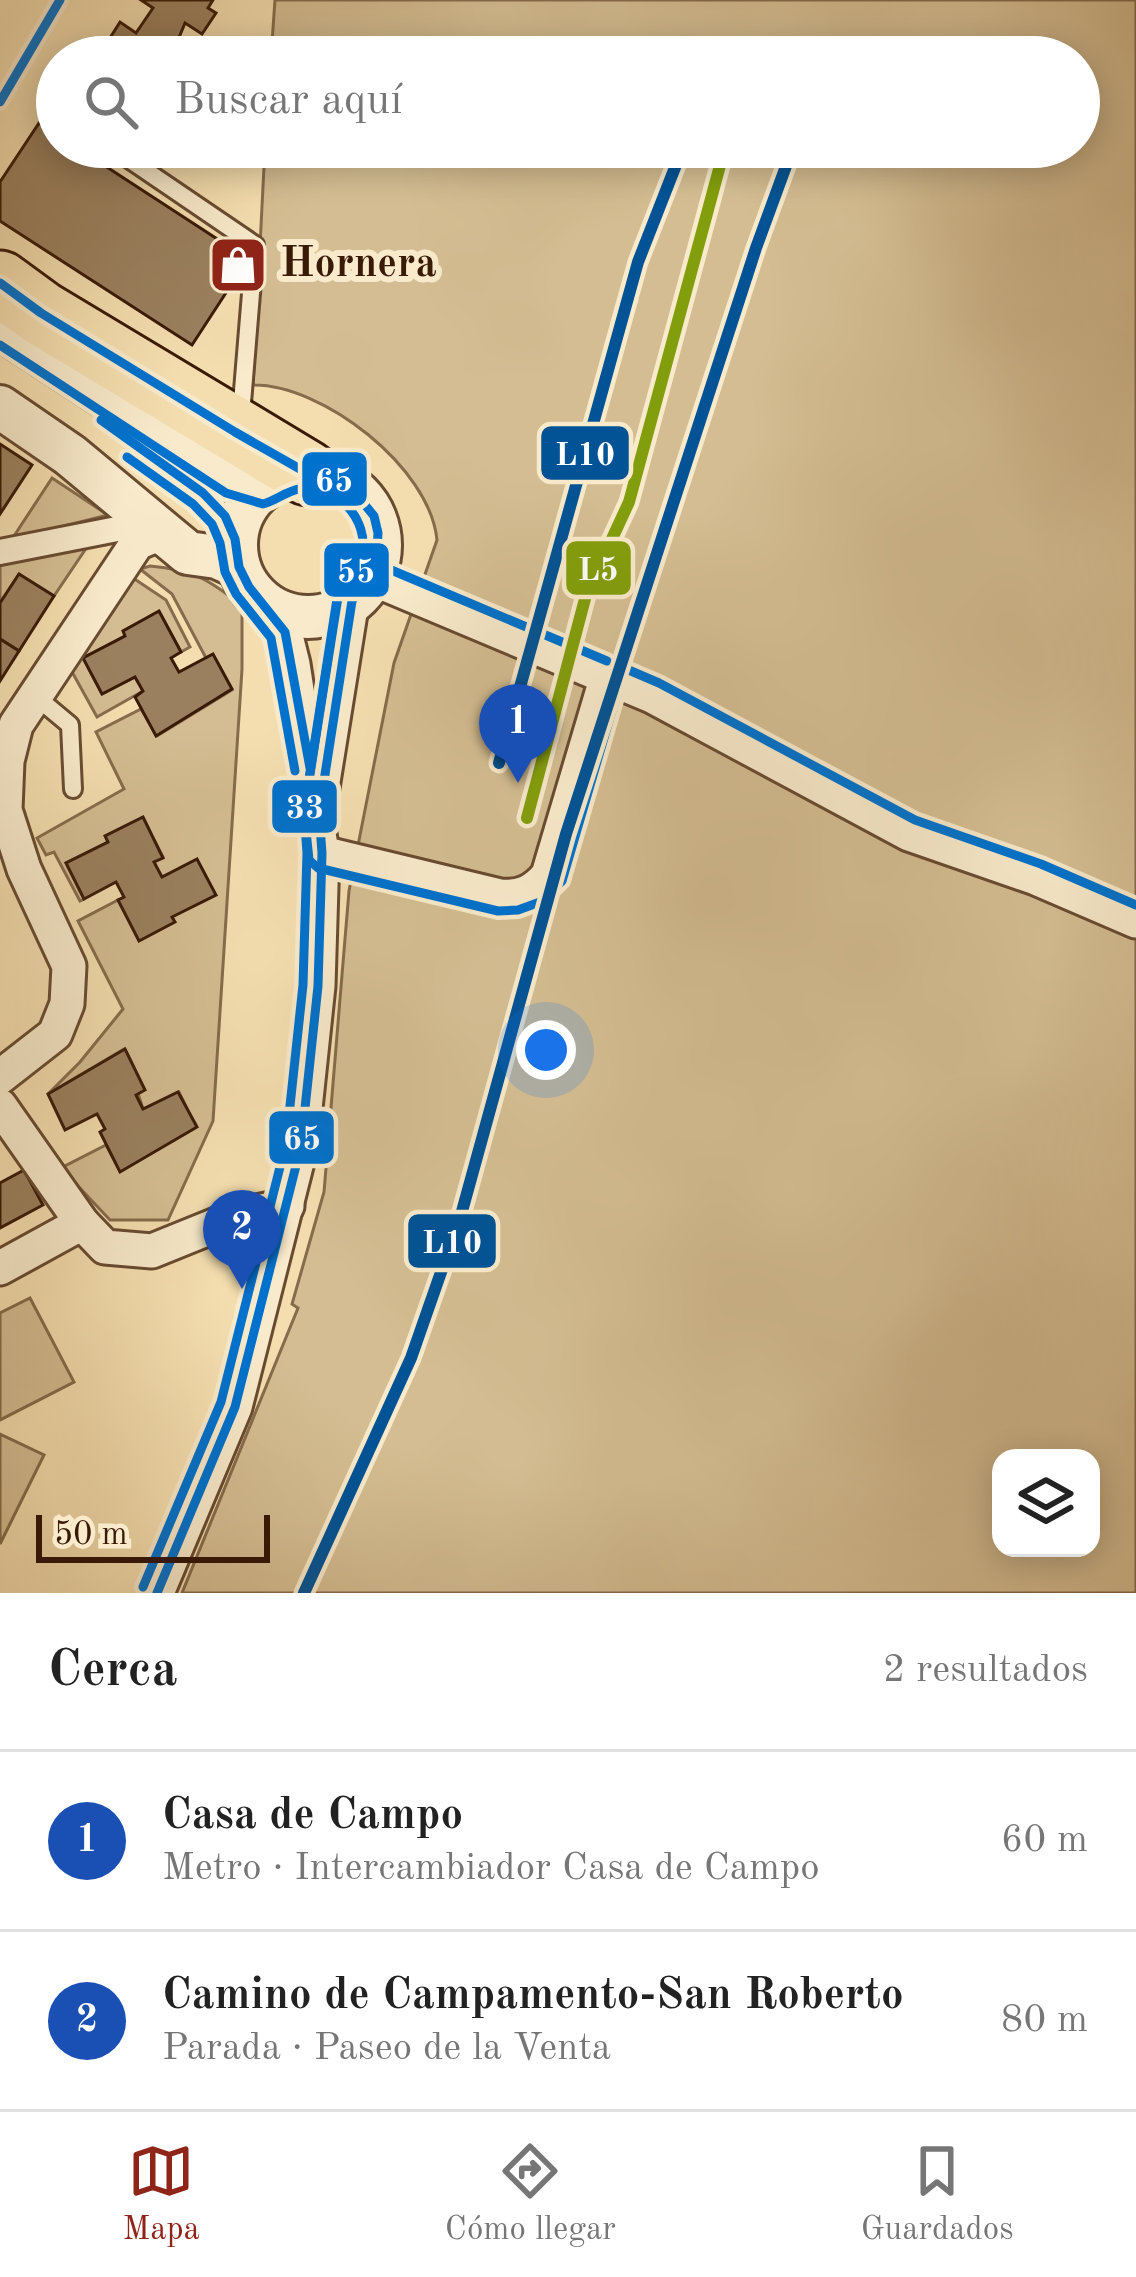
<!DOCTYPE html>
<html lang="es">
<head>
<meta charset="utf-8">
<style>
	:root { --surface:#fff; --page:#f6f6f6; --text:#222; --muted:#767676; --line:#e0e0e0; --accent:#8f2418 }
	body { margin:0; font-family:"Old Standard TT",serif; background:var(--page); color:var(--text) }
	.controls { position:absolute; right:36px; bottom:36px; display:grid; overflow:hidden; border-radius:24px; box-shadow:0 6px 30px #0003 }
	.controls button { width:108px; height:108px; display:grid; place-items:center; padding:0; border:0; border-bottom:3px solid var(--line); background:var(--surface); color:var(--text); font:60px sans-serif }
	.scale { position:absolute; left:36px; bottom:30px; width:234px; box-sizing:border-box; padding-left:12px; border:6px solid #391a07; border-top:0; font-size:33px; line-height:42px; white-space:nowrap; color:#391a07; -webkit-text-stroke:9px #f8eacb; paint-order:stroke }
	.you { position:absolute; left:546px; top:1050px; width:42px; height:42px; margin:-30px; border:9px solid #fff; border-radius:50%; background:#1a73e8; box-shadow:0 0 0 18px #1a73e833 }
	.badge { display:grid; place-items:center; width:78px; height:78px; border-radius:50%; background:var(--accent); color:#fff; font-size:39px; font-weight:700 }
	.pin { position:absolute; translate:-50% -99px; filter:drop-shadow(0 3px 6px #0008) }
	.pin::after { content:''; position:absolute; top:63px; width:42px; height:36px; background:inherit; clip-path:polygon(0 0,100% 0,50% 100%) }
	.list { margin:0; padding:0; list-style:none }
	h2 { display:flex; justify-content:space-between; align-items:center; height:156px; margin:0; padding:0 48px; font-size:51px }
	h2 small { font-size:39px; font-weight:400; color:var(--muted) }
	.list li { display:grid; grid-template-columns:78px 1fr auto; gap:36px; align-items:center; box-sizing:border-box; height:180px; padding:0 48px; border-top:3px solid var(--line) }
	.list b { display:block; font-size:45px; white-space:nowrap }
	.list p { margin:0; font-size:39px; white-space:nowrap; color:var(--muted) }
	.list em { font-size:39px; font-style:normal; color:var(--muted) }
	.icon { flex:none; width:66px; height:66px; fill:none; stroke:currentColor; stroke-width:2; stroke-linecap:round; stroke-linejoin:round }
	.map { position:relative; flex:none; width:1136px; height:1593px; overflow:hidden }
	.search { position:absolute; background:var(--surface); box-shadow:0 6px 30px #0003; left:36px; right:36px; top:36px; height:132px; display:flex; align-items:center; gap:30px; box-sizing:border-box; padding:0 42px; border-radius:66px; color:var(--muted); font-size:45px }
	.sheet { height:516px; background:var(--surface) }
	nav { display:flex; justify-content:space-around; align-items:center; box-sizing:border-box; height:168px; border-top:3px solid var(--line); background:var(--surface); font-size:33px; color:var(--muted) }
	nav a { display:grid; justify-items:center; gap:6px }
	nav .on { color:var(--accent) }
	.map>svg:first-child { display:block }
	.green { fill:#d4bd92; stroke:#866c4c; stroke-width:3; fill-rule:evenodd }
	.building { fill:#9a805e; stroke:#391a07; stroke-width:3 }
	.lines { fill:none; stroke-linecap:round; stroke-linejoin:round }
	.service-casing { stroke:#684b31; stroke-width:22 }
	.pedestrian-casing { stroke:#684b31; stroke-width:30 }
	.minor-casing { stroke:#684b31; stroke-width:39 }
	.tertiary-casing { stroke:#684b31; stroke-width:48 }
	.motorway-casing { stroke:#391a07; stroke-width:69 }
	.service { stroke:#f8eacb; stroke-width:16 }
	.pedestrian { stroke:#f8eacb; stroke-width:24 }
	.minor { stroke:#f8eacb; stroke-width:33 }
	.tertiary { stroke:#f8eacb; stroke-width:42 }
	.motorway { stroke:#f4deaf; stroke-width:63 }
	.bus-1-casing { stroke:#f8eacb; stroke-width:18 }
	.bus-2-casing { stroke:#f8eacb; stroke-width:18 }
	.bus-3-casing { stroke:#f8eacb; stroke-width:18 }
	.bus-1 { stroke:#0072ce; stroke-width:9 }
	.bus-2 { stroke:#0072ce; stroke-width:9 }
	.bus-3 { stroke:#0072ce; stroke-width:9 }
	.metro-1-casing { stroke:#f8eacb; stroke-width:21 }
	.metro-2-casing { stroke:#f8eacb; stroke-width:21 }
	.metro-1 { stroke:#015396; stroke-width:12 }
	.metro-2 { stroke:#839e0c; stroke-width:12 }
	.labels { text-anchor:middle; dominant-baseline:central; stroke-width:12; stroke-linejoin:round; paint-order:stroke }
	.poi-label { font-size:42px; font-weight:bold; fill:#391a07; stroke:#f8eacb; text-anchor:start }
	.line-badge { stroke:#f8eacb; stroke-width:4.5 }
	.badge-label { font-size:33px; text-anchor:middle; font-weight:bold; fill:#fff }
</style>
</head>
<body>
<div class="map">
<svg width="1136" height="1593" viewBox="0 0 1136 1593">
	<rect width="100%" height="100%" fill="#f4deaf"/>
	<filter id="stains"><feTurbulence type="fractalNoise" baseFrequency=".00167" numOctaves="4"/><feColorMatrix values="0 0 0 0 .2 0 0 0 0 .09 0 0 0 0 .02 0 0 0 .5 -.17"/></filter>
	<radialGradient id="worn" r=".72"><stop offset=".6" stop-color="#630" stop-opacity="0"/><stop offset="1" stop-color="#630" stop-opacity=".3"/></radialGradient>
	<g class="green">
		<path d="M275,0H1136V1593H182L298,1308L292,1304L324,1192L349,891L394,663L437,540C430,467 322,384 253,385L265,147H1079V57H271ZM1001,1458H1091V1548H1001Z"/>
		<polygon points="52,478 108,515 12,539"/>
		<polygon points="87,547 54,596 19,574 0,603 0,564"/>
		<path d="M150,566C193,570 209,579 242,606V669L213,1121L168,1220H110L61,1168L106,1145L120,1171L196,1127L179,1092L143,1109L124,1049L48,1094L80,1062L123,1009L78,921L118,900L139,940L174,922L154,862L163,857L142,818L108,842L66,863L84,899L80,901L54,852L46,855L37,838L124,789L96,732L141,709L157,736L232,690L213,655L206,658L172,594L140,569Z"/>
		<polygon points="133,578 166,600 190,647 181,652 159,612 125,636 83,658 102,694 135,677 143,691 97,717 71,670"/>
		<polygon points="30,1298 74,1382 0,1420 0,1313"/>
		<polygon points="0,1434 44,1455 0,1544"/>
	</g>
	<g class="building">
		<polygon points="141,0 213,0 208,8 216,13 202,34 185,23 178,40 166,52 175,57 98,57 120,22 136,33 153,8"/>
		<polygon points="39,123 57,135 57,147 76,147 248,259 192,345 0,221 0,182"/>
		<polygon points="0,444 32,465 0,514"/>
		<polygon points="19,574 54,596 19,651 0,639 0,603"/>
		<polygon points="159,611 181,652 171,658 179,672 213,654 232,689 156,736 135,697 143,691 135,677 102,694 83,658 125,636 123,631"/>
		<polygon points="0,639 19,651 0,681"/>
		<polygon points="143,817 163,858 154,862 162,877 197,859 216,895 172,917 175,922 139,941 118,900 124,897 116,882 84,899 66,863 108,842 105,836"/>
		<polygon points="125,1049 145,1090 136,1095 143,1109 178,1092 197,1127 120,1172 100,1132 105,1129 97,1114 65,1130 48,1094"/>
		<polygon points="24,1170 43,1205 0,1228 0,1183"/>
	</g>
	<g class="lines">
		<g class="service-casing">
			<g id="service">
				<polyline points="54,108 57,110"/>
				<polyline points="111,147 255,245 241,415"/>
				<polyline points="34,695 70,725 73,789"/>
			</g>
		</g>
		<g class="pedestrian-casing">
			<polyline id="pedestrian" points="0,552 117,529"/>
		</g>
		<g class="minor-casing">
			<g id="minor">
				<polyline points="371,578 652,696 909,834 1036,878 1136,921"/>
				<polyline points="322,788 352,601"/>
				<path d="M322,853L500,896C521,898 535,891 548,875L607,676"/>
				<polyline points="0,1077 55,1034 67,1004 69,966 24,869 5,810 7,761 16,725 137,543 151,537 164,537"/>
				<polyline points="0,1106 82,1223 105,1247 152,1251 241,1215 287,1206"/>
				<polyline points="0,1268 82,1223"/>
				<polyline points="157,1593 235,1407 301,1146 318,986 322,853 293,664 285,632 264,602"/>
			</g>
		</g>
		<g class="tertiary-casing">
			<g id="tertiary">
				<polyline points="0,327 232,479 263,489"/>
				<polyline points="0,407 70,455 188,553 217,557 239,567"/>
				<circle cx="308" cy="545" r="72"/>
			</g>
		</g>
		<g class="motorway-casing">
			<polyline id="motorway" points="0,283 41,313 307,473"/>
		</g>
		<use href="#service" class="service"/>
		<use href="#pedestrian" class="pedestrian"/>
		<use href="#minor" class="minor"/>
		<use href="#tertiary" class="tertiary"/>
		<use href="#motorway" class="motorway"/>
		<g class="bus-1-casing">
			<g id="bus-1">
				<polyline points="0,102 60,0"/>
				<polyline points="0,283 41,313 235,432 307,473 338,480 352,489 374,516 378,533 376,567 352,601 319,813 322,853 318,986 301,1146 235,1407 157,1593"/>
				<polyline points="101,420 203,493 225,516 235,539 239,567 249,587 285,632 310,768"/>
			</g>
		</g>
		<g class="bus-2-casing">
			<g id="bus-2">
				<path d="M0,345L226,493L263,504C275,501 287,491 299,489C336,483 370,519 362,556C358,573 346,583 338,597L304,812L307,853L303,985L286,1143L221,1402L143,1587"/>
				<polyline points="127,457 193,504 212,524 220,543 225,572 236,594 271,638 295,771"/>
			</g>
		</g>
		<g class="bus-3-casing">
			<g id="bus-3">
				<polyline points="607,661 377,564 363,565 337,599 304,811 309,860 318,868 498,911 518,910 540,902 562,881 616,697"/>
				<polyline points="617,665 659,683 915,820 1041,864 1136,905"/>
			</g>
		</g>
		<use href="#bus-1" class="bus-1"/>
		<use href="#bus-2" class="bus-2"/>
		<use href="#bus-3" class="bus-3"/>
		<g class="metro-1-casing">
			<g id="metro-1">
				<polyline points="499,763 638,262 683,147"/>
				<polyline points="304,1593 411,1358 461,1215 566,834 756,248 793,147"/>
			</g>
		</g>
		<g class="metro-2-casing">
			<polyline id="metro-2" points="527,818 586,595 629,502 725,147"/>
		</g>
		<use href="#metro-1" class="metro-1"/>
		<use href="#metro-2" class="metro-2"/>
	</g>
	<defs>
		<g id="shop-square" transform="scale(3)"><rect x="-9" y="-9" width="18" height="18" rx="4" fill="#8f2418" stroke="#f8eacb"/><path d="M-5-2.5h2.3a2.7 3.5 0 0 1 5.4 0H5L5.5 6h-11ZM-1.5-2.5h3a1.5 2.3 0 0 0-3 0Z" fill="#fff"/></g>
	</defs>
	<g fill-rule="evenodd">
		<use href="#shop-square" x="238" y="265"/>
	</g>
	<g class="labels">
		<g class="poi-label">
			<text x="280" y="265">Hornera</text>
		</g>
	</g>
	<g class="line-badge">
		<rect x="539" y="424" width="92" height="58" rx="12" fill="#015396"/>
		<rect x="300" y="450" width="69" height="58" rx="12" fill="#0072ce"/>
		<rect x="564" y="539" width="69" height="58" rx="12" fill="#839e0c"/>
		<rect x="322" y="541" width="69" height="58" rx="12" fill="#0072ce"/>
		<rect x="270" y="778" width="69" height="57" rx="12" fill="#0072ce"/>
		<rect x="267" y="1109" width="69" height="57" rx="12" fill="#0072ce"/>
		<rect x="406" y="1212" width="92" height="58" rx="12" fill="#015396"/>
	</g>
	<g class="badge-label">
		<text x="585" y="465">L10</text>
		<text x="334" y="491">65</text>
		<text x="598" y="580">L5</text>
		<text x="356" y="582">55</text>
		<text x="305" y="818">33</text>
		<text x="302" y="1149">65</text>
		<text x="452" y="1253">L10</text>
	</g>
	<rect width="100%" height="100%" filter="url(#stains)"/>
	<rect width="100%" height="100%" fill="url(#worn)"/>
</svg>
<div class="controls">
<button><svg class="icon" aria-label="layers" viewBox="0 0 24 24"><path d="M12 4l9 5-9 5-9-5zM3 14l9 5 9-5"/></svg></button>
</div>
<div class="scale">50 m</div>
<div class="you"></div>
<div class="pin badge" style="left:518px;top:783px;background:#1a4fb4">1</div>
<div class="pin badge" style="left:242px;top:1289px;background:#1a4fb4">2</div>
<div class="search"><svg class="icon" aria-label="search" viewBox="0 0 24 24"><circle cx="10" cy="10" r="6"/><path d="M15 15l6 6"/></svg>Buscar aquí</div>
</div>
<section class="sheet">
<h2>Cerca<small>2 resultados</small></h2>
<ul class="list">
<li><span class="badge" style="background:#1a4fb4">1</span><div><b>Casa de Campo</b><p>Metro · Intercambiador Casa de Campo</p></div><em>60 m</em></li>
<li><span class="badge" style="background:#1a4fb4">2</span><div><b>Camino de Campamento-San Roberto</b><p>Parada · Paseo de la Venta</p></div><em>80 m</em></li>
</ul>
</section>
<nav>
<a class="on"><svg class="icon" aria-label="map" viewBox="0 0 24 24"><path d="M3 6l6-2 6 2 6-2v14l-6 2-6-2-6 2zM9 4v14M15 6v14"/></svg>Mapa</a>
<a><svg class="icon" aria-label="directions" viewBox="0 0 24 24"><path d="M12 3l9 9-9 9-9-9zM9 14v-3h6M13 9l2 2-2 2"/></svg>Cómo llegar</a>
<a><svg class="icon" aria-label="saved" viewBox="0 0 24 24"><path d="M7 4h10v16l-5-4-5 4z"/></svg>Guardados</a>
</nav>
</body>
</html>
